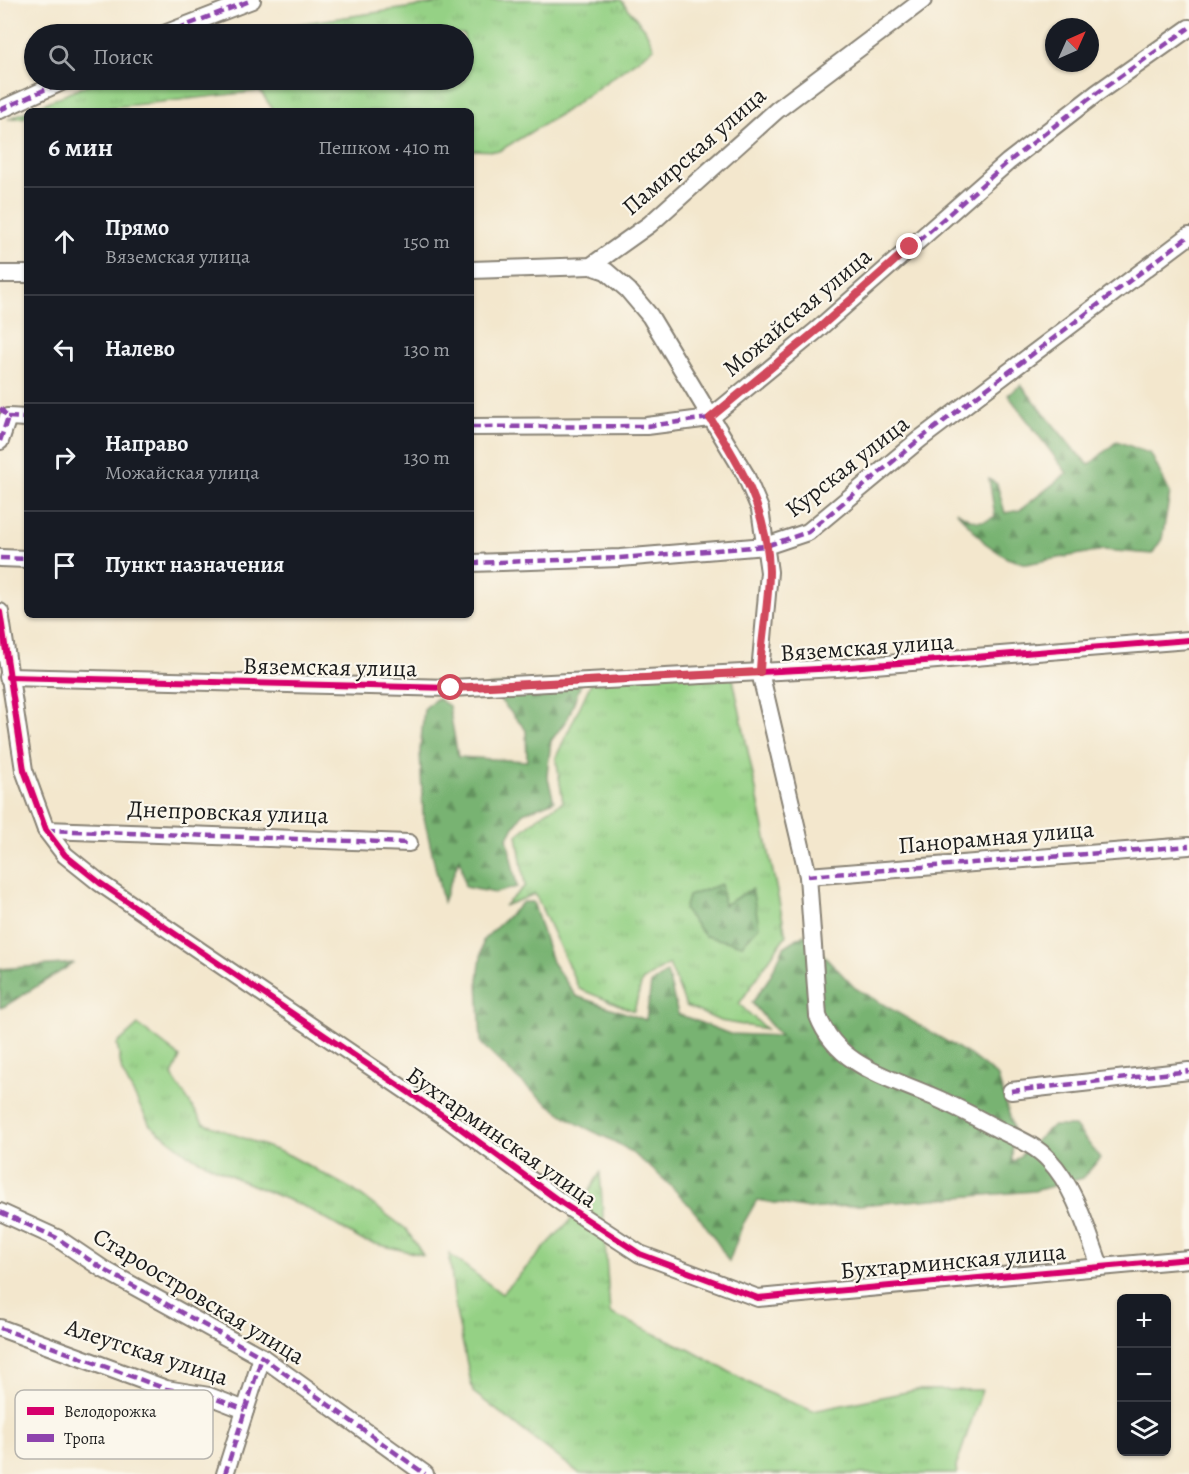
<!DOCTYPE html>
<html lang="ru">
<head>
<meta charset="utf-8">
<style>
	:root { --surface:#171b24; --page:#242831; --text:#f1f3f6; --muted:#9ea1a6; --line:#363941 }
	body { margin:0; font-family:Alegreya,serif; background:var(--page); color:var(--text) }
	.controls { position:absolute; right:18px; bottom:18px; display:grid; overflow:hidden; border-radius:9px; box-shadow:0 2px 4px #0004 }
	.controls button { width:54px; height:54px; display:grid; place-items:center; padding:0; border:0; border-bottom:2px solid var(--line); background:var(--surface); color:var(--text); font:30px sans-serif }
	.compass { position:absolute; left:1045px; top:18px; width:54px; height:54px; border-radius:50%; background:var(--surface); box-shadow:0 2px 4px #0004; rotate:45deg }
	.stop { position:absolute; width:18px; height:18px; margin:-14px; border:4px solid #d1495b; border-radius:50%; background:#fff }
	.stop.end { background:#d1495b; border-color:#fff; box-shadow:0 2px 6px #0008 }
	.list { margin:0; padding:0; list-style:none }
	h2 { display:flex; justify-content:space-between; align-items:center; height:78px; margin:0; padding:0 24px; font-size:26px }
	h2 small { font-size:20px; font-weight:400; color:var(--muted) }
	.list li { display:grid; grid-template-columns:39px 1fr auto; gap:18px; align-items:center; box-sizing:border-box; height:108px; padding:0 24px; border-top:2px solid var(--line) }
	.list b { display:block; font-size:22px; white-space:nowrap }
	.list p { margin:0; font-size:20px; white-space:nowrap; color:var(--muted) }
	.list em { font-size:20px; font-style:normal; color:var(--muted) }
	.icon { flex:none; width:33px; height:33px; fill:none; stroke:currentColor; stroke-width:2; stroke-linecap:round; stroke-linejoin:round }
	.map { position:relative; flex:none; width:1189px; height:1474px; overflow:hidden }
	.search { position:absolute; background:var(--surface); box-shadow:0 2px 4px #0004; left:24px; top:24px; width:450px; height:66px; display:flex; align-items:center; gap:15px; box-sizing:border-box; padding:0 21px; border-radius:33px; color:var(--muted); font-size:22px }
	.panel { position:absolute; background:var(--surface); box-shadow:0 2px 4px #0004; left:24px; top:108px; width:450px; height:510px; border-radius:9px }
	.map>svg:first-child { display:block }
	.grass { fill:url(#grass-tufts); stroke:#587650; stroke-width:1.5 }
	.forest { fill:url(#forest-firs); stroke:#4a6847; stroke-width:1.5 }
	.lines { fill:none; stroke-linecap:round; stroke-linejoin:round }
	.minor-casing { stroke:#888274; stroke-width:20 }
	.minor { stroke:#fff; stroke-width:16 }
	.quiet { stroke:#8e44ad; stroke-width:4.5; stroke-dasharray:9 4.5; stroke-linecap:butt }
	.cycleway-casing { stroke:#fbf7ec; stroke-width:10 }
	.cycleway { stroke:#d6006c; stroke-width:6 }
	.route { stroke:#d1495b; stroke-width:8 }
	.labels { text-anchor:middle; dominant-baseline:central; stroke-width:4.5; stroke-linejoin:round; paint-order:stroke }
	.street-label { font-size:24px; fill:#1c1c1c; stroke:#fbf7ec }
	.key { fill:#fbf7ec; stroke:#b8b5ae; stroke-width:1.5 }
	.key-label { font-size:16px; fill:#1c1c1c }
</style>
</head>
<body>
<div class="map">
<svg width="1189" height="1474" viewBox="0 0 1189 1474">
	<defs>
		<pattern id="grass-tufts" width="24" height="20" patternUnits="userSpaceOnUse" patternTransform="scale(1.5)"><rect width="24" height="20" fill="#95d185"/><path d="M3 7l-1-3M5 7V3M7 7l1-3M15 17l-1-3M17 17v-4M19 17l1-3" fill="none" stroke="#80b372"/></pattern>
		<pattern id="forest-firs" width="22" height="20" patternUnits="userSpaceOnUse" patternTransform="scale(1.5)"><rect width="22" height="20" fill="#78b372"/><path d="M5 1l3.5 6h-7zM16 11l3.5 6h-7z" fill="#62915d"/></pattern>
	</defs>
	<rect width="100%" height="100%" fill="#fbf7ec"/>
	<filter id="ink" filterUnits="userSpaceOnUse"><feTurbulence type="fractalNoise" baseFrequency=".0167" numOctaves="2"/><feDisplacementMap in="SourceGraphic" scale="12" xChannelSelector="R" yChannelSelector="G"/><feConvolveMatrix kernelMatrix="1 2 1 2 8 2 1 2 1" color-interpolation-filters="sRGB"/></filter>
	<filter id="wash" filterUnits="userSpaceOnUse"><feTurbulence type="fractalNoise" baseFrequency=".008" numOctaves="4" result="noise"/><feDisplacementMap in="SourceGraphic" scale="24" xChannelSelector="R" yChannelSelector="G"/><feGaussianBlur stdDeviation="1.35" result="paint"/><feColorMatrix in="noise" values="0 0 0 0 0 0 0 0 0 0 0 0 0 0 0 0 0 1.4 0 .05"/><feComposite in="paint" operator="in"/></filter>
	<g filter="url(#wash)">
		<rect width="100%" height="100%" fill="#f3e7cd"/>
		<g class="grass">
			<polygon points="461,0 621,0 645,29 654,48 561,114 499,151 471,150 471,111 274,111 260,91 79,111 27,111 27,117 8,119 99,80 464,80 464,34 231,34"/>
			<polygon points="730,664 786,935 739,1004 766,1029 720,1021 686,1006 669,964 642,981 634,1011 579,989 535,894 504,906 525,886 517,835 545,812 563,802 556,757 591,683 607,678"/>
			<polygon points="138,1025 180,1057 172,1076 203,1123 289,1155 353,1190 406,1229 423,1255 363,1241 305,1207 240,1180 189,1155 150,1125 122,1072 117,1044"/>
			<polygon points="600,1173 610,1313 690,1350 766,1392 813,1411 916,1390 982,1390 956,1467 957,1474 580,1474 473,1392 456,1312 449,1254 502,1294 573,1217"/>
		</g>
		<g class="forest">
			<path d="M1021,385L1074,450L1089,465L1117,441L1151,454L1170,493L1162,539L1152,554L1103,550L1026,564L1007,558L985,543L956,511C970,520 980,526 995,516L989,479L997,484L1005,513L1020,510L1067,473L1008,395Z"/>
			<polygon points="582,681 568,718 551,741 547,775 554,801 523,813 507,838 517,887 495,893 465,887 460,857 443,902 423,813 420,751 424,709 437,698 449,706 458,757 527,761 526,730 488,686"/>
			<polygon points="721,884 724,905 752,889 759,926 742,945 705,936 684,910 688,896"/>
			<path d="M523,902H533L552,962L576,996L646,1020L651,984L667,972L678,1014L730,1034L780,1036L752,1003L769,978L784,947L804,934L855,988L970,1055L998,1077L1013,1127L1012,1163L1052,1126H1075L1100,1158L1083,1178L1034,1191L809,1209L757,1200L742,1226L729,1262C703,1215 669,1179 625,1148C607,1136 586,1130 568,1118C535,1096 507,1071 481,1043L478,980L483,940Z"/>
			<polygon points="74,963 5,1006 0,1008 0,969"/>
		</g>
	</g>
	<g filter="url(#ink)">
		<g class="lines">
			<g class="minor-casing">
				<g id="minor">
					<polyline points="164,34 252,0"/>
					<polyline points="0,110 66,80"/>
					<path d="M591,266L606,271L628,290L650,316L745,474L760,509L769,572L760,672L808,876L818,1016C837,1065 885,1076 929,1095C954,1105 978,1119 1002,1131C1019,1139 1036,1146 1049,1160C1075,1187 1087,1231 1100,1266"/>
					<polyline points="471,270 591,266 650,224 777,110 923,0"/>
					<polyline points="0,274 27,274"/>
					<polyline points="8,417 27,418"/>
					<polyline points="471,427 647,426 710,418 817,330 1008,162 1097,93 1189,28"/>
					<polyline points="0,441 8,417"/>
					<polyline points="0,558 27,559"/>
					<polyline points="471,563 620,558 766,546 808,532 920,439 1189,236"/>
					<polyline points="0,612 24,770 46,830 65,855 100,883 445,1117 562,1203 640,1254 758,1298 1189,1259"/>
					<polyline points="8,677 451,688 837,668 1189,640"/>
					<polyline points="46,830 409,843"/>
					<polyline points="808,876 1189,846"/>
					<polyline points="1011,1091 1189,1071"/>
					<polyline points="0,1212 57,1238 103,1269 262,1357 425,1474"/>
					<polyline points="0,1328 166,1389 209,1396 245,1410"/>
					<polyline points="225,1474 262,1357"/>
				</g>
			</g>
			<use href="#minor" class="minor"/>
			<g class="quiet">
				<polyline points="164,34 252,0"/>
				<polyline points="0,110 66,80"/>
				<polyline points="0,408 8,417"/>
				<polyline points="8,417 27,418"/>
				<polyline points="471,427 647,426 710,418 817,330 1008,162 1097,93 1189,28"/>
				<polyline points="0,441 8,417"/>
				<polyline points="0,558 27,559"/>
				<polyline points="471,563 620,558 766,546 808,532 920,439 1189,236"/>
				<polyline points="46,830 409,843"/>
				<polyline points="808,876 1189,846"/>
				<polyline points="1011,1091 1189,1071"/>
				<polyline points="0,1212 57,1238 103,1269 262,1357 425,1474"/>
				<polyline points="0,1328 166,1389 209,1396 245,1410"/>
				<polyline points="225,1474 262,1357"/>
			</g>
			<g class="cycleway-casing">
				<g id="cycleway">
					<polyline points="0,612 24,770 46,830 65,855 100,883 445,1117 562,1203 640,1254 758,1298 1189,1259"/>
					<polyline points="8,677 451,688 837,668 1189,640"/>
				</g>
			</g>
			<use href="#cycleway" class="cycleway"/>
		</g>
	</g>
	<g class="lines" filter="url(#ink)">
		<path class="route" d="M451,688L760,672C761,639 769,603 769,571C768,512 741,466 710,418L817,330L910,247"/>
	</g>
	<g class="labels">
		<g class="street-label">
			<text transform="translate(694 151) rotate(-41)">Памирская улица</text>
			<text transform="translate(797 312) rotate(-40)">Можайская улица</text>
			<text transform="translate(847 466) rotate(-38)">Курская улица</text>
			<text transform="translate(867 647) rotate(-4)">Вяземская улица</text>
			<text transform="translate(330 667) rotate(1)">Вяземская улица</text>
			<text transform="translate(228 812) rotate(2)">Днепровская улица</text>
			<text transform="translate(996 837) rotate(-5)">Панорамная улица</text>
			<text transform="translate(502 1137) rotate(35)">Бухтарминская улица</text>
			<text transform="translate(953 1261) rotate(-5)">Бухтарминская улица</text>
			<text transform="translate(199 1296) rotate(31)">Староостровская улица</text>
			<text transform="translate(147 1352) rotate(18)">Алеутская улица</text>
		</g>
	</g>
	<rect x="15" y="1390" width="198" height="69" rx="9" class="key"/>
	<rect x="27" y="1407" width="27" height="8" fill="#d6006c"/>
	<rect x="27" y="1434" width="27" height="8" fill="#8e44ad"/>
	<g class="key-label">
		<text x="64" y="1417">Велодорожка</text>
		<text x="64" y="1444">Тропа</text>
	</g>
</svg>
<div class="controls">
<button>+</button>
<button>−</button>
<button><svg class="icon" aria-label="layers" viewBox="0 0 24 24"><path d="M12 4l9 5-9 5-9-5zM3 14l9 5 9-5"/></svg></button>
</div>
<svg class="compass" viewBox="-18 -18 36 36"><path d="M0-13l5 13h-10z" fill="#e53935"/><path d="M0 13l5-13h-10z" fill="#9ea1a6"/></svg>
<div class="stop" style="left:451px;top:688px"></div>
<div class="stop end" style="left:910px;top:247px"></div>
<div class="search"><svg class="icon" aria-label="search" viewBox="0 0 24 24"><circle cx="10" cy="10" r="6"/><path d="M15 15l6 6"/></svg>Поиск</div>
<section class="panel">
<h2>6 мин<small>Пешком · 410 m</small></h2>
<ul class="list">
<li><svg class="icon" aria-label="ahead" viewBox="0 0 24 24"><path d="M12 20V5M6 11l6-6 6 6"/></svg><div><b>Прямо</b><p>Вяземская улица</p></div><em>150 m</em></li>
<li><svg class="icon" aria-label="left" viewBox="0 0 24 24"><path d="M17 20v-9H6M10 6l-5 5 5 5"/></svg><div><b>Налево</b></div><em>130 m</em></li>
<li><svg class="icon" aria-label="right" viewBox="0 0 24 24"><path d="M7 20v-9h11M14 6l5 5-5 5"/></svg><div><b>Направо</b><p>Можайская улица</p></div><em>130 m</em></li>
<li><svg class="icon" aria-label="arrive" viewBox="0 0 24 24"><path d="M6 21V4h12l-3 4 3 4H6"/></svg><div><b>Пункт назначения</b></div></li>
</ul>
</section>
</div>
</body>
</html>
